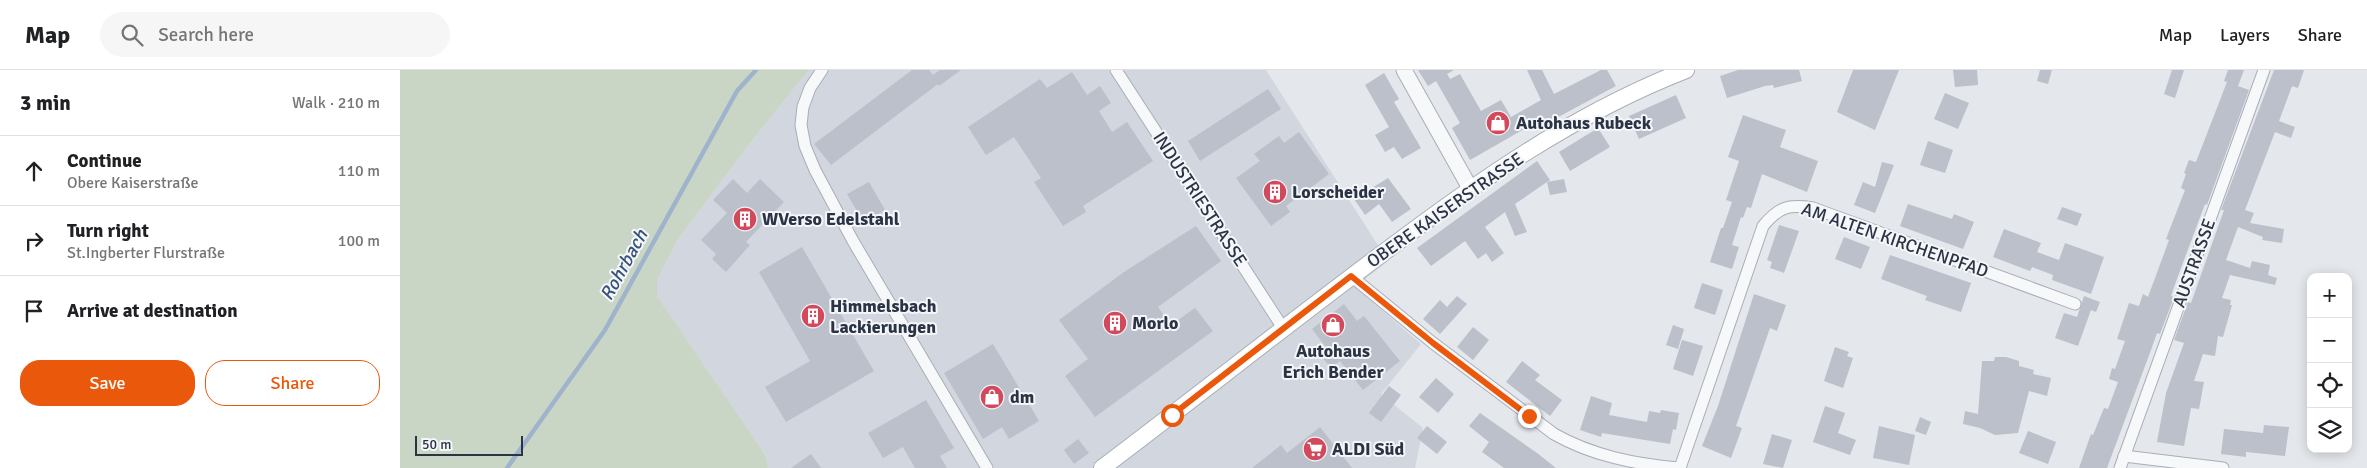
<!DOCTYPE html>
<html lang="en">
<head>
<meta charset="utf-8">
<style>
	:root { --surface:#fff; --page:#f6f6f6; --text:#202124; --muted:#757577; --line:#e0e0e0; --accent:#ea580c }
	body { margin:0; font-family:Signika,sans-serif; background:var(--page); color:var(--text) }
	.controls { position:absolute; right:15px; bottom:15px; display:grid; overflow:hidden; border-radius:10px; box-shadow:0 2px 12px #0003 }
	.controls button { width:45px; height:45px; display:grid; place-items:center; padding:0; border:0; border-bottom:1px solid var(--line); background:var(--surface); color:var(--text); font:25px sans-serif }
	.scale { position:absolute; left:15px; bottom:12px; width:108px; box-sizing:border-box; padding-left:5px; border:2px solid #2b3445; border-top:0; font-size:14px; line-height:18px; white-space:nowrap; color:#2b3445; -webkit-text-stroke:4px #f4f6f9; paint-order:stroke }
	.stop { position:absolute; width:15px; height:15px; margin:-11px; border:4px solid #ea580c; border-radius:50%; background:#fff }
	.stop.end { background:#ea580c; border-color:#fff; box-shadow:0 1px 5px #0008 }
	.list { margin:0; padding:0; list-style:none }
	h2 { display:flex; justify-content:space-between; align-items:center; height:65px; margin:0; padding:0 20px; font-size:21px }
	h2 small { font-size:16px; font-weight:400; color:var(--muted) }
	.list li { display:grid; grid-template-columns:32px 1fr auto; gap:15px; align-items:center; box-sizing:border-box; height:70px; padding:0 20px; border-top:1px solid var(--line) }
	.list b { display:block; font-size:19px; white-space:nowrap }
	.list p { margin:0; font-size:16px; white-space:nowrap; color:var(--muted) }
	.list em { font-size:16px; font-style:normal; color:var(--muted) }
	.actions { display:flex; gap:10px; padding:15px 20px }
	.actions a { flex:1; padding:11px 0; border:1px solid var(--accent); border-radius:20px; text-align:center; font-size:18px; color:var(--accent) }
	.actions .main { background:var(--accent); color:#fff }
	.icon { flex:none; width:28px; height:28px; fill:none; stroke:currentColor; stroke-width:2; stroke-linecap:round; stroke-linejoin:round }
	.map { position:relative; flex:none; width:1967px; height:398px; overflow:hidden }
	header { display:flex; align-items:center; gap:30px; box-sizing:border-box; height:70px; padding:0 25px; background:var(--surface); border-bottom:1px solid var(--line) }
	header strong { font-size:24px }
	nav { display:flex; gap:28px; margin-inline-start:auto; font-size:18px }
	.search { width:350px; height:45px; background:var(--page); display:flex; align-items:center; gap:12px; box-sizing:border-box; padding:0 18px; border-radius:28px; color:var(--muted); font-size:19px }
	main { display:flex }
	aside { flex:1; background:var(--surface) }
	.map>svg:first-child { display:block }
	.built { fill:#d2d6de }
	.green { fill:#c9d6c5 }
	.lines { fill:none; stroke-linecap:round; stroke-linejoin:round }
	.stream { stroke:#9fb4cc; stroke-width:4.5 }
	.building { fill:#bbc0ca }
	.minor-casing { stroke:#a9aeb7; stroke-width:13 }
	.tertiary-casing { stroke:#a9aeb7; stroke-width:17 }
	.secondary-casing { stroke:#a9aeb7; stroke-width:18 }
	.minor { stroke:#f7f8fa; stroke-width:11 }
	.tertiary { stroke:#f7f8fa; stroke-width:15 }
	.secondary { stroke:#fff; stroke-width:16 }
	.route { stroke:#ea580c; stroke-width:6 }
	.labels { text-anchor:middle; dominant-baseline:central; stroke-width:4; stroke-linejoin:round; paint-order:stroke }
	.poi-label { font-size:18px; font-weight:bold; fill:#2b3445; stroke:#f4f6f9; text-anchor:start }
	.street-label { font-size:18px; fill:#2b3445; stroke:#f4f6f9 }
	.water-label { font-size:19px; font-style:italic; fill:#34527a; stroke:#f4f6f9 }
</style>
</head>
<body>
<header>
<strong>Map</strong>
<div class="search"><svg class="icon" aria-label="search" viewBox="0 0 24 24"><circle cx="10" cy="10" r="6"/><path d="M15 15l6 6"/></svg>Search here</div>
<nav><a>Map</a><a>Layers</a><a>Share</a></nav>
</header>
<main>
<aside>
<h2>3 min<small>Walk · 210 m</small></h2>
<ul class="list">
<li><svg class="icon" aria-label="ahead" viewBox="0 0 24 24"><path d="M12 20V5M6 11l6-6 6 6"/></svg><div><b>Continue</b><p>Obere Kaiserstraße</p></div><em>110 m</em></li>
<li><svg class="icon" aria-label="right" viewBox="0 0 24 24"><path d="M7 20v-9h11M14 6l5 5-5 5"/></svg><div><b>Turn right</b><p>St.Ingberter Flurstraße</p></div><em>100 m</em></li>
<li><svg class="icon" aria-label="arrive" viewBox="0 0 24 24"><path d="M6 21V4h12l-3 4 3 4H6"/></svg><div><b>Arrive at destination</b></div></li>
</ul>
<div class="actions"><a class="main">Save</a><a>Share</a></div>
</aside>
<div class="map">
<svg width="1967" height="398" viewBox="0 0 1967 398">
	<rect width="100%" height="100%" fill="#e4e7ec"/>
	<polygon class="built" points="409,0 866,0 988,191 955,217 1021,274 981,324 1023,358 1015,398 368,398 366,386 257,226 257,210 278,169 347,77"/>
	<polygon class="green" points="0,0 409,0 347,77 278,169 257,210 257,226 366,386 368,398 0,398"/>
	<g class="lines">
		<polyline class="stream" points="107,398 205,260 337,21 356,0"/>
	</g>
	<g class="building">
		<polygon points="512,0 529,0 533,5 540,0 561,0 539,16 538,14 431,95 414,74"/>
		<polygon points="1018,0 1054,0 1047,4 1050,9 1060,4 1081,41 1101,30 1111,47 1141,30 1127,0 1142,0 1154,24 1201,0 1207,0 1216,16 1136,59 1133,54 1070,90 1052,58 1060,53 1036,11 1028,16"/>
		<polygon points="1338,0 1399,0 1402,11 1374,18 1373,15 1365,16 1327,28 1320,6"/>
		<polygon points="1453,0 1499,0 1475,60 1437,42"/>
		<polygon points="1553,0 1577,0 1578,15 1555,17"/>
		<polygon points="1640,0 1652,0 1648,14 1637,11"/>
		<polygon points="1772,0 1784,0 1775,28 1764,24"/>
		<polygon points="1828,0 1844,0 1838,16 1849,20 1807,135 1805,134 1778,206 1771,226 1774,227 1760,264 1757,263 1751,280 1707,398 1679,398 1691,364 1693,365 1704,338 1708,339 1718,312 1709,309 1712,298 1715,299 1725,271 1717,269 1729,233 1739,236 1743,224 1748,227 1769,170 1766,169 1785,120 1781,118 1786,104 1784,103 1789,90 1796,92 1827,12 1824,11"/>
		<polygon points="1874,0 1904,0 1898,18 1892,16 1879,51 1895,57 1891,68 1875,62 1845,140 1854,143 1850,153 1884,159 1882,173 1862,170 1863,167 1838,157 1826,190 1850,198 1852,191 1870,195 1868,205 1877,208 1875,215 1830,205 1822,228 1831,230 1830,235 1832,235 1823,267 1818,266 1815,286 1803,284 1794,311 1804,312 1799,339 1791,338 1784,376 1757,372 1766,323 1784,273 1774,270 1788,232 1791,233 1824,140 1821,140"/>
		<polygon points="672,2 687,25 700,16 711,33 699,41 712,62 727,52 753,91 683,136 686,142 663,156 634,112 641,108 614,67 586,85 568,57 640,9 647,18"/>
		<polygon points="984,3 999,29 994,32 1021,78 1002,89 994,77 985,82 975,65 989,57 965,15"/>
		<polygon points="868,19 881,39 800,91 788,71"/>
		<polygon points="1545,23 1569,33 1558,59 1534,49"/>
		<polygon points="1276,25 1286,48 1239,69 1229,46"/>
		<polygon points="1343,45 1386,60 1380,77 1418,91 1407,122 1362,104 1351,138 1347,137 1343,148 1341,147 1332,175 1339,177 1332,199 1310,192 1321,158 1323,158 1332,132 1326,130 1339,91 1328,87"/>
		<polygon points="1198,58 1210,77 1170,101 1159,82"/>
		<polygon points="899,62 929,104 886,136 890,142 871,156 836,108 860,91 854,84 879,66 884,73"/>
		<polygon points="1528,71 1553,80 1545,103 1520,95"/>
		<polygon points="1137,91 1150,110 1115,134 1127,162 1115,166 1105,142 1085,157 1104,183 1092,192 1086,183 1078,189 1065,171 1031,196 1017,178"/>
		<polygon points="1482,92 1494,95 1475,143 1454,135 1463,112 1475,117"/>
		<polygon points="988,108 1011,139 992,152 979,134 965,145 954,129"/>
		<polygon points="333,109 347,123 360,109 384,132 346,172 350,175 326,202 312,189 316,184 301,170 327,143 313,130"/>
		<polygon points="1164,109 1167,122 1150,125 1147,112"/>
		<polygon points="469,112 485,140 464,153 447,124"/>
		<polygon points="1508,134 1552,149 1554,144 1574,152 1563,179 1500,156"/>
		<polygon points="1662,137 1682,144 1677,156 1657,149"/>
		<polygon points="1379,155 1399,161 1384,203 1370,198 1372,192 1367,190"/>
		<polygon points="796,156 821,191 758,237 771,255 795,238 813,261 695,347 665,306 688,289 659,250 724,202"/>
		<polygon points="1604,159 1641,173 1637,182 1659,190 1665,173 1704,187 1691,224 1652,210 1653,205 1632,197 1630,201 1593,187"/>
		<polygon points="1444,167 1470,177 1461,199 1435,189"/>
		<polygon points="402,177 474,301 386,352 365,317 410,291 359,202"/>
		<polygon points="1490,185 1571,213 1561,242 1525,230 1527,226 1481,209"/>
		<polygon points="1302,213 1323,220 1315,245 1294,238"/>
		<polygon points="1354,224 1386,235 1377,261 1370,258 1336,356 1342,358 1331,388 1302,376 1318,336"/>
		<polygon points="1057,226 1067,234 1040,264 1023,249 1040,230 1047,237"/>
		<polygon points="1684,226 1700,232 1696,242 1691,240 1678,276 1655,268 1664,243 1677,247"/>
		<polygon points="944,234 957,251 964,246 1000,291 963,320 940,291 931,298 918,282 925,276 912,259"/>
		<polygon points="1273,255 1284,259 1278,279 1266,275"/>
		<polygon points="1073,257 1089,270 1073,290 1057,277"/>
		<polygon points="1282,270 1303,276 1293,306 1273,299"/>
		<polygon points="593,274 639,351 609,369 602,357 583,369 544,303"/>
		<polygon points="1435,277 1449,282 1447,286 1453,288 1443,318 1424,311"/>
		<polygon points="1595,287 1606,287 1619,291 1619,296 1634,300 1633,304 1651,308 1647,326 1629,321 1618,363 1595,365 1580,358 1563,354 1565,341 1578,344 1582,291 1594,291"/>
		<polygon points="1122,291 1140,305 1135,310 1162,330 1150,346 1106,312"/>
		<polygon points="1036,308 1054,324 1038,343 1019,327"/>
		<polygon points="989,316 1001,325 981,352 969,343"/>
		<polygon points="1191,326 1212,333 1209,345 1247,352 1249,341 1260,343 1261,340 1279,343 1276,360 1273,359 1270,374 1202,363 1201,367 1180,360"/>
		<polygon points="526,330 554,378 540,386 547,398 515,398 503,377 483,388 468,363"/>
		<polygon points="1425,336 1445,343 1438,363 1456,370 1450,385 1413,372"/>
		<polygon points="1080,343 1137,383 1156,398 1104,398 1082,382 1089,372 1069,356"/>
		<polygon points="1520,347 1531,352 1526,365 1515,361"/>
		<polygon points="1864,355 1889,357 1885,386 1846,382 1846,387 1821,384 1824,359 1863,363"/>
		<polygon points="1027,356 1047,372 1037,384 1017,368"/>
		<polygon points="1479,356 1515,365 1509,395 1473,388"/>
		<polygon points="920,357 952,398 852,398 881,375 887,383"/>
		<polygon points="1628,361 1656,372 1648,394 1619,383"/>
		<polygon points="1372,364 1392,370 1383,398 1363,394"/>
		<polygon points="678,369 689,383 674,394 664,380"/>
		<polygon points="411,384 421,398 391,398"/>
	</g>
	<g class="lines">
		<g class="minor-casing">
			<g id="minor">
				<polyline points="422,0 410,18 403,37 401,55 405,76 415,100 453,171 587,398"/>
				<polyline points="716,0 883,258"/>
				<path d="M951,206L1033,273L1154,364C1193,386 1235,394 1279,398"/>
				<polyline points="1724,386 1823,398"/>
				<path d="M1280,398L1363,156C1379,137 1388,134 1413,138L1675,234"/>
				<polyline points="1720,398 1864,0"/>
			</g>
		</g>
		<g class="tertiary-casing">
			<polyline id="tertiary" points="1004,0 1070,118"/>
		</g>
		<g class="secondary-casing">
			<path id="secondary" d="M702,398C796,327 889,253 983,183C1077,112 1175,43 1286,0"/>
		</g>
		<use href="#minor" class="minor"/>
		<use href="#tertiary" class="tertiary"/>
		<use href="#secondary" class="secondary"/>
	</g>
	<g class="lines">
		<polyline class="route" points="772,345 951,206 1033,273 1129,346"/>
	</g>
	<defs>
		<g id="shop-disc" transform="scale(1.25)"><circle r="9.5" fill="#d1495b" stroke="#f4f6f9"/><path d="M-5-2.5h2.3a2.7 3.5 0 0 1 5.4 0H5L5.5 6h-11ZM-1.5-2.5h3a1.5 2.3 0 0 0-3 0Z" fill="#fff"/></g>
		<g id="building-disc" transform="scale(1.25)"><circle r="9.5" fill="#d1495b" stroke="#f4f6f9"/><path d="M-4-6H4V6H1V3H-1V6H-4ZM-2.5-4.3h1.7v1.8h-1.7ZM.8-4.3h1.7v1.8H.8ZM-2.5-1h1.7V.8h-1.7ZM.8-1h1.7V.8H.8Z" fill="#fff"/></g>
		<g id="supermarket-disc" transform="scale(1.25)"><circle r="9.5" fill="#d1495b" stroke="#f4f6f9"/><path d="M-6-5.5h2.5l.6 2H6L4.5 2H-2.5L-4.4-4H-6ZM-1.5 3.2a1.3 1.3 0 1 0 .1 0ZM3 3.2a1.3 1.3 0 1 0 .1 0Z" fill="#fff"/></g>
	</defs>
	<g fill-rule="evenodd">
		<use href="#shop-disc" x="1098" y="53"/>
		<use href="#building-disc" x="875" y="122"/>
		<use href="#building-disc" x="345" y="149"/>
		<use href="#building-disc" x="413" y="246"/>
		<use href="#building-disc" x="715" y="253"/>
		<use href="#shop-disc" x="933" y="255"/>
		<use href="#shop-disc" x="592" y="327"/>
		<use href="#supermarket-disc" x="915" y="379"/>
	</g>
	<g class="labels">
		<g class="poi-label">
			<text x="1116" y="53">Autohaus Rubeck</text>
			<text x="892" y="122">Lorscheider</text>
			<text x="362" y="149">WVerso Edelstahl</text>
			<text x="430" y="236">Himmelsbach<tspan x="430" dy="21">Lackierungen</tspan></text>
			<text x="732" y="253">Morlo</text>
			<text x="933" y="281" text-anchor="middle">Autohaus<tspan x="933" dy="21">Erich Bender</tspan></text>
			<text x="610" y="327">dm</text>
			<text x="932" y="379">ALDI Süd</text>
		</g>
		<g class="street-label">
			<text transform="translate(800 129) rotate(57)">INDUSTRIESTRASSE</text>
			<text transform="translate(1045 140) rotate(-35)">OBERE KAISERSTRASSE</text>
			<text transform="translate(1495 170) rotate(19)">AM ALTEN KIRCHENPFAD</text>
			<text transform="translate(1794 193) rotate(-70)">AUSTRASSE</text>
		</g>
		<g class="water-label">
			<text transform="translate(224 195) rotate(-61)">Rohrbach</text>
		</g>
	</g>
</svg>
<div class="controls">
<button>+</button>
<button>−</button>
<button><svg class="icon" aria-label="locate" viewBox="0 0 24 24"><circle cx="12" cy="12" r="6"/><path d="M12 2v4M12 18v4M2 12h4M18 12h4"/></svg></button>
<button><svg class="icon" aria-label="layers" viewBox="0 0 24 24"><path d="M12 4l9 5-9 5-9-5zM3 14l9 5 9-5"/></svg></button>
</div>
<div class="scale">50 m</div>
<div class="stop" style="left:772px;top:345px"></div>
<div class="stop end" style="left:1129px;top:346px"></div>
</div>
</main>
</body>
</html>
